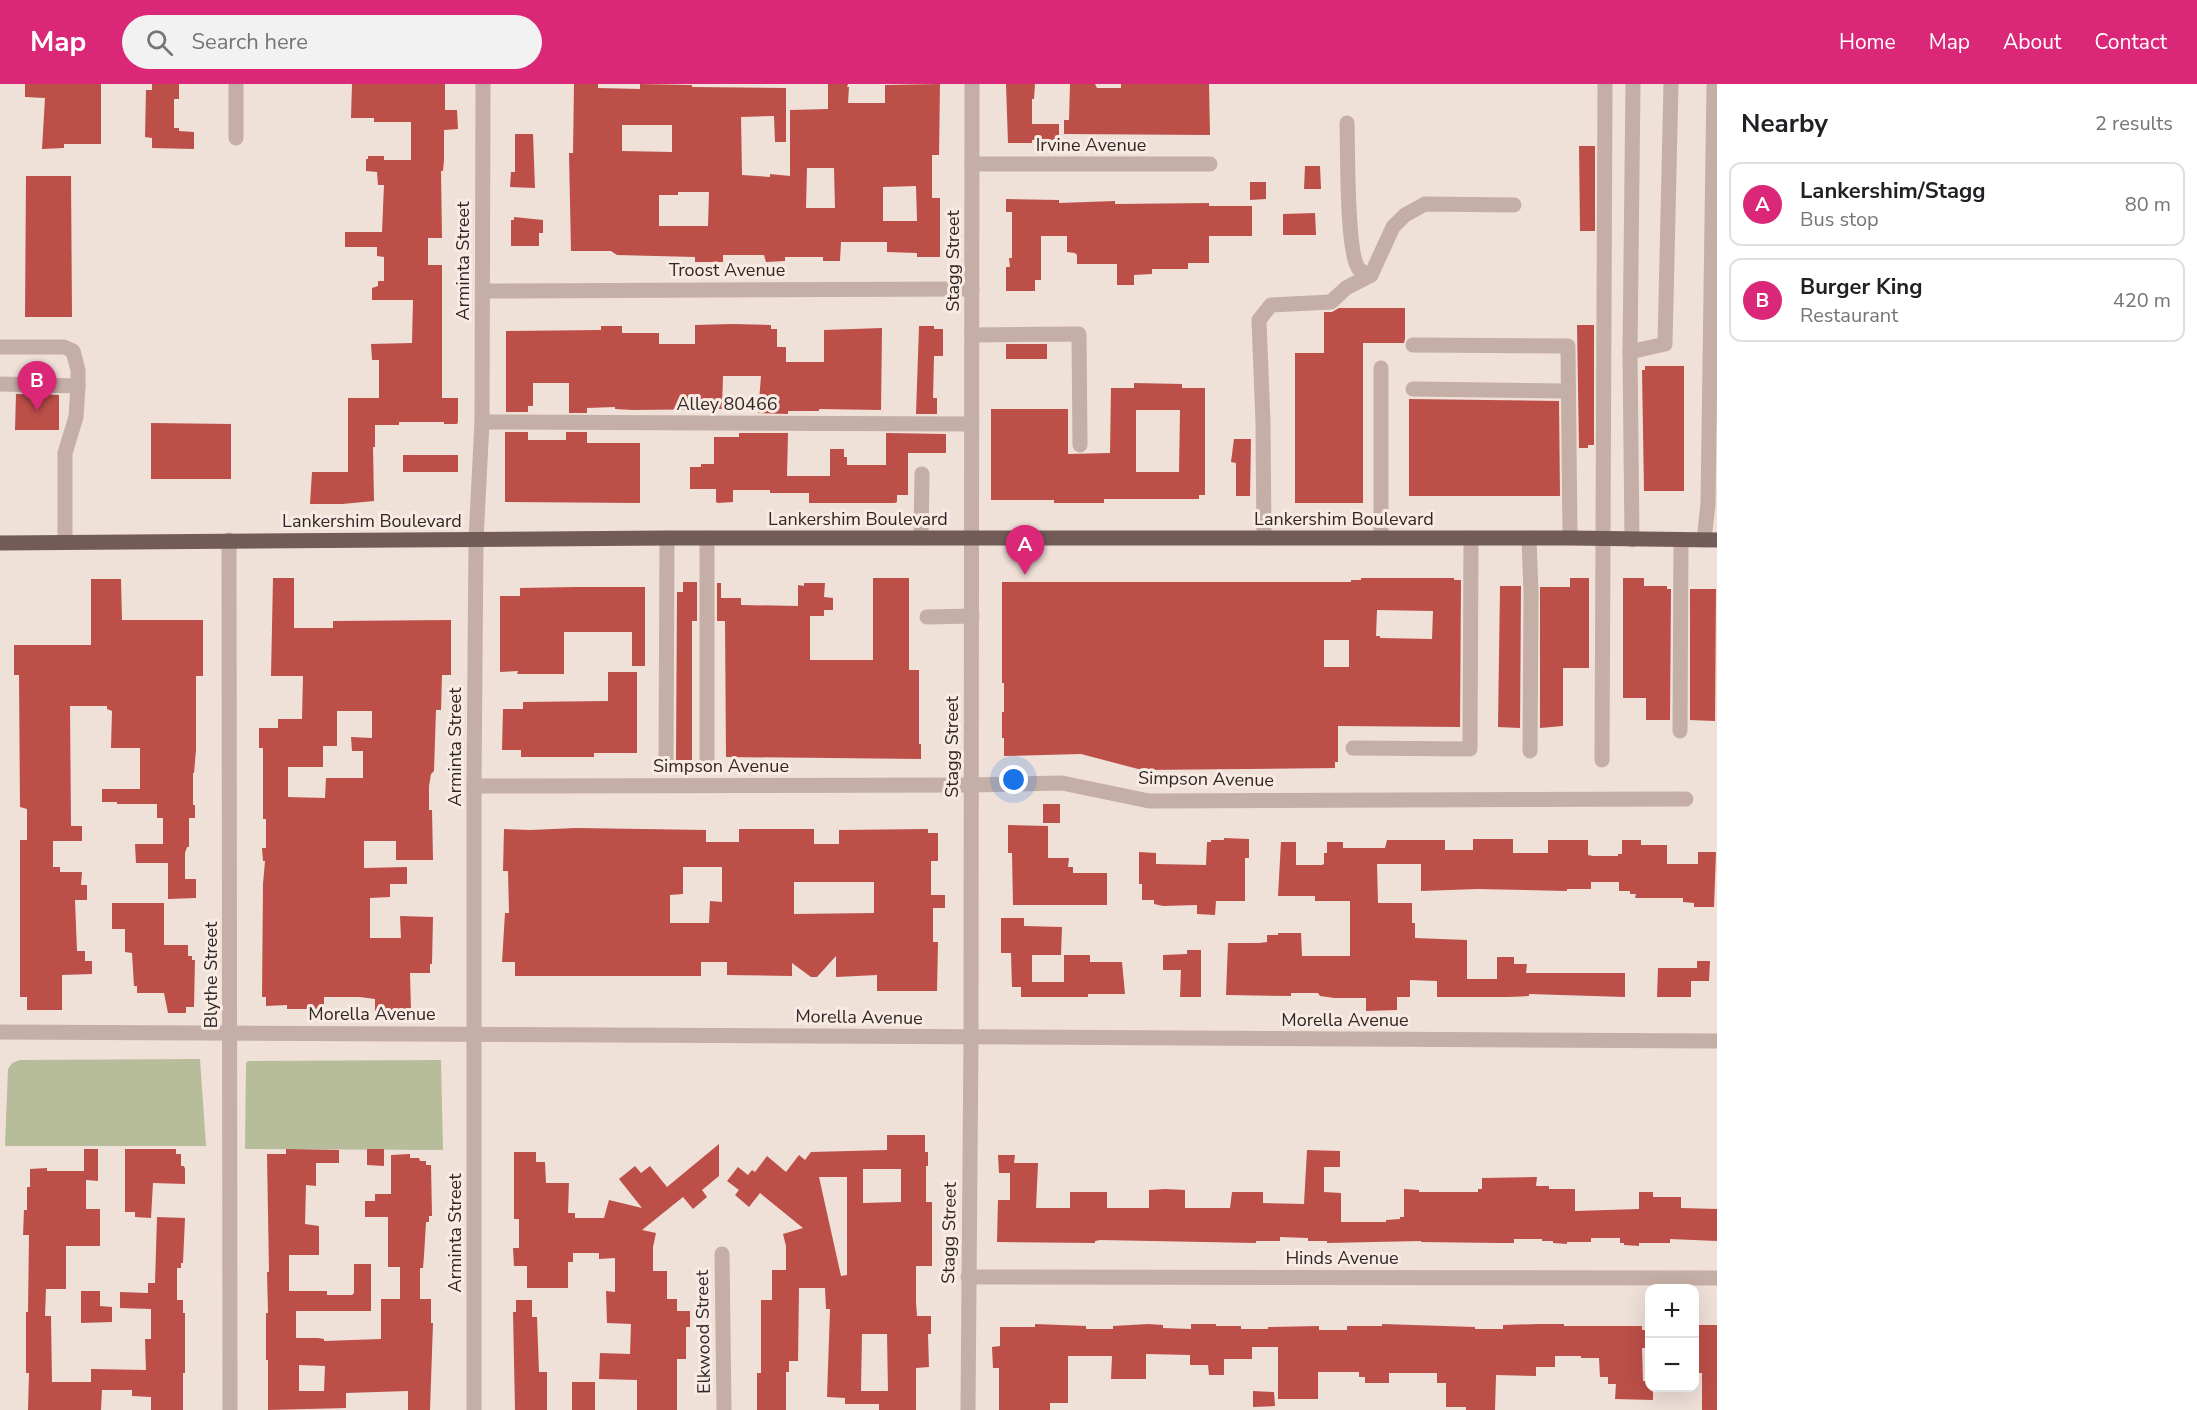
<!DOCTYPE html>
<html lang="en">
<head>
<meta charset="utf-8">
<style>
	:root { --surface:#fff; --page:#f2f2f2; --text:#202124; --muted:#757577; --line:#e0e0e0; --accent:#db2777 }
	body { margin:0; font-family:"Nunito Sans",sans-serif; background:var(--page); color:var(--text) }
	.controls { position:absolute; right:18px; bottom:18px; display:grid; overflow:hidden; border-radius:12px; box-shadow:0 6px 24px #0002 }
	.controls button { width:54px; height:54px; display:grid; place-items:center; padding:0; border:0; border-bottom:2px solid var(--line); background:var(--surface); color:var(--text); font:30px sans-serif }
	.you { position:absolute; left:1014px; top:696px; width:21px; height:21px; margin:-15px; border:4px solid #fff; border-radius:50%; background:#1a73e8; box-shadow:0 0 0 9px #1a73e833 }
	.badge { display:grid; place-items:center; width:39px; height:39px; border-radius:50%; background:var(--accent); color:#fff; font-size:20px; font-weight:700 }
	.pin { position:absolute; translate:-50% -50px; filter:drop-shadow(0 2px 3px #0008) }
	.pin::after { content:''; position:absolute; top:32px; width:21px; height:18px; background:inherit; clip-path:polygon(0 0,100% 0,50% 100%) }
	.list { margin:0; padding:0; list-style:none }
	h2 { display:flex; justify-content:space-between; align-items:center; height:78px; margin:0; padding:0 24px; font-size:26px }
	h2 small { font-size:20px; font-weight:400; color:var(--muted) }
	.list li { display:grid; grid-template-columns:39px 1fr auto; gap:18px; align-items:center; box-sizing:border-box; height:84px; margin:0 12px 12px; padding:0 12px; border:2px solid var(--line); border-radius:12px }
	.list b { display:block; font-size:22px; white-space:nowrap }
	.list p { margin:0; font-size:20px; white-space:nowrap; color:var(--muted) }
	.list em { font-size:20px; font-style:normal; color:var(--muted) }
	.icon { flex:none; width:33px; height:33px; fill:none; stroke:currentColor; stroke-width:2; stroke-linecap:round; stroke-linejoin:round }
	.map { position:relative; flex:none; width:1717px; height:1326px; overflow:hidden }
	header { display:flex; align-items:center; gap:36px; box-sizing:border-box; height:84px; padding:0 30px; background:var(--accent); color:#fff }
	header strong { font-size:28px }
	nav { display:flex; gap:33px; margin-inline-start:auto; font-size:21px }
	.search { width:420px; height:54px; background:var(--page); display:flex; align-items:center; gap:15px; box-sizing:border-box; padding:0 21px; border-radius:33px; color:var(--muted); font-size:22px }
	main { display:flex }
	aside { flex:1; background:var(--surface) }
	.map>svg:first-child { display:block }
	.green { fill:#b7bc9a }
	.building { fill:#bc4f48; fill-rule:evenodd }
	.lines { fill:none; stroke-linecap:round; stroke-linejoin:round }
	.minor { stroke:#c5aea5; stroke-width:15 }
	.major { stroke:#735c58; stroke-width:15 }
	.labels { text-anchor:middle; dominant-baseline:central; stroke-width:6; stroke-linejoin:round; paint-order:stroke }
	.street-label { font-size:18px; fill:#322726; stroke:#f7ebe4 }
</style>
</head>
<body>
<header>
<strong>Map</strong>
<div class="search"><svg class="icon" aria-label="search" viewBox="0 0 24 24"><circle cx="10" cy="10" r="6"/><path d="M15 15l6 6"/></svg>Search here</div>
<nav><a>Home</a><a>Map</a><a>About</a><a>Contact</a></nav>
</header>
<main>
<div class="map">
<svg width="1717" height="1326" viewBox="0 0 1717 1326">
	<rect width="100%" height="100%" fill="#efe0d8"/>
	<g class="green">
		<polygon points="200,975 206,1062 5,1062 8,985 12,979 20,976"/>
		<polygon points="441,976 443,1066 245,1065 246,979 248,977"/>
	</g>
	<g class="building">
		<polygon points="25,0 101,0 101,60 64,60 64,64 42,65 45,14 25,13"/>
		<polygon points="152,0 179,0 179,15 174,15 174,44 179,44 179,47 194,48 194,65 152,64 152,54 145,53 146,6 152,6"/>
		<polygon points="352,0 445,0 445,26 457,26 458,45 444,46 444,76 443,87 441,87 442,154 428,154 428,181 442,181 442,314 458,314 458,338 457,340 444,340 444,338 399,338 399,341 375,341 375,363 373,363 374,417 342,420 310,420 312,388 348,388 348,314 379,314 379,276 372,276 371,260 412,259 413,216 372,216 372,204 378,202 378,197 384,197 384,173 377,172 377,163 345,163 345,148 382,148 384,101 378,101 377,88 366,87 366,75 368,75 368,72 384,72 384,76 411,76 411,38 374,38 374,34 351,34"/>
		<path d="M574,0H598V4L640,5V0L692,1V3L786,4V58H775L774,32L741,33L742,91L770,93V90L790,92V26L828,25V0H848L847,3H849L848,19H885V1L940,0L939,71H932V114H940V173H917V169L887,168V158H841L840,177H823V173H785V177L766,178L764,171H723V178H695V173L617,171L611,167H571L569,69H573ZM622,41H672V68L622,67ZM807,84H834L835,124H806ZM916,102L917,137H883V103ZM678,108H709L708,142H659V111H678Z"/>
		<polygon points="1006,0 1035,0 1034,15 1032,15 1032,40 1059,40 1059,56 1032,56 1032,59 1008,59"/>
		<polygon points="1070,0 1095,0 1097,4 1121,4 1121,0 1209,0 1210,51 1064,50 1064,36 1069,36"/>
		<polygon points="515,50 533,50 535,104 510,103 511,88 515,88"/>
		<polygon points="1579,62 1595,62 1595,147 1580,147"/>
		<polygon points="1305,82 1320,82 1321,105 1304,105"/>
		<polygon points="26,92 71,92 72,233 25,233"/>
		<polygon points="1250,98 1266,98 1266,115 1250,116"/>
		<polygon points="1006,115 1059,116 1059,119 1115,117 1115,120 1209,119 1209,122 1252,122 1252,152 1209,152 1209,179 1188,179 1188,185 1152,185 1152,190 1134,191 1134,201 1117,201 1117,180 1077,180 1077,171 1075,169 1067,168 1067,152 1041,152 1041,196 1035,196 1035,207 1006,207 1006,183 1010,183 1009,174 1012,174 1012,128 1006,128"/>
		<polygon points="1315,129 1316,151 1283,151 1283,130"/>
		<polygon points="514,133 543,136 543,149 539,149 539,162 511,162 511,136 514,136"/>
		<polygon points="1339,224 1405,224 1405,255 1404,259 1363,259 1363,419 1295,419 1295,269 1324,269 1324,228 1332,228"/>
		<polygon points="732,240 771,241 771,245 777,245 777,263 786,263 786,278 824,278 824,246 882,244 881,326 819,325 819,327 788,327 788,330 758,329 761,292 723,292 722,325 633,326 615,325 615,323 587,324 587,329 569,329 569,299 533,299 533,322 528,322 528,328 506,328 506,247 601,246 601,242 622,242 622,249 659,249 659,260 695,260 695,241"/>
		<polygon points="1577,241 1594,241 1594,361 1588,361 1588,364 1579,364"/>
		<polygon points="919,242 934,242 934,245 943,245 943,272 934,272 933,314 937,314 937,330 916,330"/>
		<rect x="1006" y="260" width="41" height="15"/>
		<polygon points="1645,282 1684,282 1684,407 1644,407 1642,286 1645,286"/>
		<path d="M1134,299L1182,300V304H1205V411H1199V415H1104V419H1054V416H991V325H1068V370L1110,369L1111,304H1134ZM1136,326H1180L1179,388H1136Z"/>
		<polygon points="16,310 59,311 59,346 15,346"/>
		<polygon points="1409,315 1559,317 1560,412 1409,412"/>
		<polygon points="151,339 231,340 231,395 151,395"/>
		<polygon points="505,348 528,348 528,356 566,356 566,348 587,348 587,359 640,359 640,419 505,418"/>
		<polygon points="739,349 788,349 787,392 830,392 830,365 844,365 844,373 847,373 847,381 886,381 886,349 946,350 946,369 908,369 908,411 897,411 897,418 895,419 809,419 809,409 770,409 770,406 733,406 733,418 718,419 716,418 716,405 690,405 690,383 701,383 701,380 714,380 714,353 739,353"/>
		<polygon points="1234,355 1251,355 1250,412 1236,412 1236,379 1231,378"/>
		<rect x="403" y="371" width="55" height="17"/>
		<path d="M273,494H294V544H333V537L451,536V591H442L441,626H436L434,687L431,690L429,702V726H432L433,776H396V757H364V784L407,783V800H390V813L370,814V854H401L400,832L433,833L432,880H430V889H410L411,927H375V915L360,913H324V925H287V921L266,922V913H262L263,800L265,777H263L262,764H266V735H263V664H259V644H278V635H302L303,592H271ZM337,627H372V654L351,653L352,667H363V694H326L325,714L288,713V683H323V662H337Z"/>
		<polygon points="873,494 909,494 909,586 919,586 919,660 921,660 921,675 726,673 725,537 717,537 717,499 721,499 721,514 741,514 741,521 798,522 798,501 804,502 804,499 825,499 824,513 833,514 833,526 824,526 824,532 810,532 810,576 873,576"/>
		<path d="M1361,494H1454V496H1461L1460,643L1338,642V678H1335V684L1142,686L1081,670L1004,672V654H1002V628H1004V599H1002V498H1351V496H1361ZM1377,526L1433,527L1432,555L1380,554V552H1376ZM1324,556H1349V583H1324Z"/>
		<polygon points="1570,494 1589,494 1589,584 1563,584 1563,642 1540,644 1540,503 1570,503"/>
		<polygon points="1623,494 1644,494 1644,502 1667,502 1667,505 1671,505 1670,636 1646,636 1646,614 1623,614"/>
		<polygon points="91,495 121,495 122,536 203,536 203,592 196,592 196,666 194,689 193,689 193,721 195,721 195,734 189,734 189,763 187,763 185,769 185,795 196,795 196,814 168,815 168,779 136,779 135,760 163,760 163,734 157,734 157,720 117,720 117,718 102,718 102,705 140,705 140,664 111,664 112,627 107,625 107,622 70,622 71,742 82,742 82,757 53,757 53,783 60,783 60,788 82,788 81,801 87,801 87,816 75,816 77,867 85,867 85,877 92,877 92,890 62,891 62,926 27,926 27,913 20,913 20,756 27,756 27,725 20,723 19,591 14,591 14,561 91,561"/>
		<polygon points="683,498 697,498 697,537 692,537 692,676 676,676 677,508 683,508"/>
		<polygon points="1500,502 1521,502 1520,644 1498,643"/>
		<polygon points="576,503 645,503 645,582 632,582 632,548 564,548 564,590 517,590 518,587 500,588 500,512 520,512 520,504"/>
		<polygon points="1690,505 1716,505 1715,637 1690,636"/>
		<polygon points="608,588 637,588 637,669 594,669 594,673 521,673 521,666 502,666 503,625 523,625 523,618 608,617"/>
		<rect x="1043" y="720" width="17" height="19"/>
		<polygon points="1008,741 1048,742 1048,774 1069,774 1068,783 1073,783 1073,789 1107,789 1107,821 1013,821 1012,769 1008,769"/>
		<path d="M576,744L706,746V758H739V745H814V760H839V746L928,745V749H938V777H931V811H945V824H933V858H938L937,907H877V891L836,893V872L817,893H811L792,879V892L727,891V878H701V892H515V878H502L505,829H509L508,787H503L504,745L530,746ZM683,783H722V818L710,817L709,839H670V811L683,810ZM794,798H874V829L794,830Z"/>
		<polygon points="1224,754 1249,755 1249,774 1245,774 1245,817 1216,817 1215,831 1197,830 1197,821 1163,822 1154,820 1154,816 1142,816 1142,800 1139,800 1139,768 1156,769 1156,780 1206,781 1207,758 1211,758 1211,756 1224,756"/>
		<polygon points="1473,755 1513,755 1513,769 1548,769 1548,756 1588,756 1588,771 1593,772 1618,772 1618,770 1622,770 1622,756 1641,756 1641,761 1667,761 1667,780 1698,780 1698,768 1716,768 1714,823 1694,823 1694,819 1683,818 1683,814 1635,814 1636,810 1630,810 1630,807 1619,807 1619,798 1591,798 1591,805 1567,805 1567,807 1477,805 1421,807 1421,780 1377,780 1378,819 1412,819 1412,839 1415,839 1415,854 1467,856 1467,895 1497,895 1497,873 1514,873 1514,880 1527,880 1526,889 1625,889 1625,913 1529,910 1529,912 1508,913 1437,913 1437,897 1410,896 1410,913 1397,913 1397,926 1366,927 1366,914 1334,914 1320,912 1318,909 1291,909 1291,912 1226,911 1228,859 1259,859 1267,858 1267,851 1278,851 1278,849 1301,849 1302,872 1350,872 1350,817 1315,817 1315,812 1278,812 1281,758 1296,758 1296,781 1322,781 1324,780 1324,769 1327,769 1327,758 1343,758 1343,764 1385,764 1387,756 1445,756 1445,766 1473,766"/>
		<polygon points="112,819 164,819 164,861 188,861 188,872 192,872 192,876 195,876 194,923 186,923 186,929 168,929 164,909 137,909 137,902 134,902 132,869 125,868 125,845 112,845"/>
		<polygon points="1001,834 1024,834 1024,842 1062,843 1061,871 1032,871 1032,898 1064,898 1064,871 1090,871 1090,878 1122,878 1125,910 1088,910 1088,913 1021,913 1021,903 1012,903 1011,869 1001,869"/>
		<polygon points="1187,866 1201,866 1201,913 1180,913 1181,886 1163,886 1163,871 1187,870"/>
		<polygon points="1697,877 1710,877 1709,897 1691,897 1691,913 1657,913 1658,884 1697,884"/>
		<path d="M887,1051H925V1068H928V1082H926V1118H932V1182H916V1218L917,1232H931V1250H928L929,1283L916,1284V1326H879V1320H845V1314L827,1313L830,1225H826L825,1204H799L798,1277H789V1288H786V1326H757V1289H761V1216H772V1186H786V1162L783,1150L803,1144L760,1109L749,1123L735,1111L739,1106L727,1097L738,1083L748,1091L752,1086L755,1088L767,1072L786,1088L799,1071L805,1076L811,1068L887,1066ZM863,1085H901V1118L863,1119ZM819,1093H847V1191L841,1192ZM862,1250H887L888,1307H861Z"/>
		<polygon points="719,1060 719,1092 702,1106 707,1113 693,1125 683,1113 642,1146 656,1149 653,1163 653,1187 667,1187 667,1215 677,1215 677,1227 690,1227 690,1243 686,1243 686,1275 677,1275 677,1326 637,1326 637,1296 599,1295 600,1269 630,1270 631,1240 607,1239 606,1207 615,1208 615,1174 599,1175 599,1169 573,1169 573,1178 568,1178 568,1204 527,1204 527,1182 514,1182 513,1164 519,1164 519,1135 514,1135 514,1068 536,1068 536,1078 545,1078 546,1099 569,1099 568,1129 575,1129 575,1134 604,1134 609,1116 642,1124 619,1095 635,1082 641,1089 650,1082 667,1103"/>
		<polygon points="84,1065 98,1065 98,1097 86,1096 86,1125 100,1125 100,1162 66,1162 66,1205 46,1205 45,1232 51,1232 52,1298 91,1298 91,1285 146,1286 145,1255 151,1255 151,1225 120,1224 120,1208 148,1209 148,1199 155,1199 157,1133 185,1134 183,1179 181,1179 181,1184 177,1184 177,1216 183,1216 183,1229 185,1229 185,1289 183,1289 183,1326 151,1326 151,1313 132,1312 132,1306 102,1306 101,1326 28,1326 29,1289 26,1289 26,1228 28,1228 29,1151 23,1151 24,1126 27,1126 27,1103 30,1103 30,1085 47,1084 47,1087 84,1087"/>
		<polygon points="125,1065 176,1065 176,1070 181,1070 181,1082 184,1082 185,1085 185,1100 153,1099 151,1134 135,1133 135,1128 125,1128"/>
		<path d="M286,1065L339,1066V1079H316V1102L306,1101L305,1140L319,1142V1171H289V1207H327V1211H352L354,1209V1180H371V1227H296V1254H318L324,1255V1257L381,1255V1215H400V1183H388V1133H365V1117H375V1110H391V1071L410,1070V1074H419L420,1077H426V1081H431L432,1132H429V1138H426L424,1172L423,1184H420V1215H431V1239H433L430,1326H408V1307L346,1309V1324L268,1326V1276H266V1229H268L267,1188H269L267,1070H286ZM299,1281L325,1282L324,1307H299Z"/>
		<polygon points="367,1065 384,1065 384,1082 367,1081"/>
		<polygon points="1307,1066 1340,1067 1340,1083 1324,1083 1324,1108 1341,1109 1341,1138 1386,1138 1386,1136 1400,1135 1400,1133 1404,1133 1404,1105 1419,1106 1419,1108 1478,1108 1478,1105 1482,1105 1482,1094 1537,1093 1536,1102 1549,1102 1549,1105 1575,1105 1575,1127 1639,1125 1639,1108 1653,1108 1653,1113 1681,1113 1681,1124 1717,1125 1717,1157 1670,1155 1670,1159 1639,1159 1639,1162 1624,1161 1624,1159 1620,1159 1620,1154 1591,1154 1591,1158 1567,1158 1567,1160 1553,1159 1553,1157 1542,1157 1542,1155 1514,1155 1514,1159 1499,1159 1421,1158 1421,1157 1327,1159 1327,1157 1308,1157 1308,1154 1280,1153 1280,1157 1256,1157 1256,1159 1100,1156 1095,1157 1095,1159 997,1158 998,1116 1010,1116 1010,1089 999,1089 998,1071 1015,1071 1014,1079 1038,1079 1036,1124 1070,1124 1070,1108 1107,1108 1107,1124 1149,1124 1149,1106 1165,1105 1185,1106 1185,1124 1230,1124 1232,1108 1263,1108 1263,1119 1304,1120"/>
		<polygon points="81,1207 100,1207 100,1222 112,1223 112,1238 81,1239"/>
		<polygon points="516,1216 532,1216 532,1233 537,1233 539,1288 547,1288 547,1326 515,1326 513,1228 516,1228"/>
		<polygon points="1035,1240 1086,1242 1086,1245 1113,1245 1113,1242 1148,1240 1163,1241 1163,1244 1191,1245 1191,1240 1216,1240 1216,1242 1241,1242 1241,1245 1268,1245 1268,1243 1319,1242 1319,1246 1347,1246 1347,1242 1382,1242 1382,1240 1475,1243 1475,1245 1503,1245 1503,1241 1538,1240 1564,1240 1564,1242 1642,1242 1642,1246 1650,1246 1650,1264 1642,1264 1643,1297 1650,1297 1650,1304 1653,1304 1653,1316 1615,1315 1616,1300 1608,1300 1608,1293 1600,1293 1599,1274 1581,1274 1581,1272 1555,1272 1555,1283 1536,1283 1536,1292 1496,1291 1495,1326 1466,1326 1466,1323 1446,1323 1446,1299 1437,1299 1437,1289 1389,1289 1389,1299 1365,1299 1365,1293 1359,1293 1359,1288 1318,1288 1318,1315 1278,1315 1278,1263 1252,1263 1252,1275 1224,1275 1224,1291 1209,1291 1208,1281 1190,1281 1190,1271 1146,1270 1146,1295 1111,1295 1112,1272 1068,1272 1068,1319 1050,1319 1050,1326 999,1326 999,1284 993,1284 992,1263 1000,1262 1000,1243 1035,1243"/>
		<polygon points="1695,1241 1717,1241 1717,1326 1702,1326 1702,1289 1695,1289"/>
		<rect x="572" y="1298" width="23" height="28"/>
		<polygon points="1253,1307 1274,1308 1275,1322 1253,1323"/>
	</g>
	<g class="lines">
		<g class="minor">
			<path d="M1347,39C1348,64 1346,170 1359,185C1362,188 1367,190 1371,191"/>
			<polyline points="236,54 236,0"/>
			<polyline points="972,80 1210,80"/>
			<polyline points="483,207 972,205"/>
			<polyline points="972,251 1079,250 1080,361"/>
			<polyline points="1413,261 1568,262 1570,454"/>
			<polyline points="0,263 64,263 73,267 78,286 78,302 76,333 65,369 65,458"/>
			<polyline points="1630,268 1665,260 1671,0"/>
			<polyline points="1381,284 1381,454"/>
			<polyline points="0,300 78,302"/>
			<polyline points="1413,305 1568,307"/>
			<polyline points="482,338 972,340"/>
			<polyline points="707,454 707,678"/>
			<polyline points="921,454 922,390"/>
			<polyline points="1264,454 1263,339 1259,236 1271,221 1331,218 1346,204 1371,191 1393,143 1405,131 1425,120 1514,121"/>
			<polyline points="1529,454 1531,510 1530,667"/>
			<polyline points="229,456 230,1326"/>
			<polyline points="1632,456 1630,268 1633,0"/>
			<polyline points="1704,456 1708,420 1714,0"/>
			<polyline points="927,533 972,532"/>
			<polyline points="1680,647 1681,456"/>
			<polyline points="1353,664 1470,665 1471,454"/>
			<polyline points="1602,676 1605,0"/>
			<polyline points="666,678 667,454"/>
			<polyline points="474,702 972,701 1062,699 1149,717 1686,715"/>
			<path d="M0,948C572,949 1145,955 1717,957"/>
			<polyline points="722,1170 724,1326"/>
			<polyline points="968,1193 1717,1194"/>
			<polyline points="474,1326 474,702 476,456 482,338 483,0"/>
			<polyline points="968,1326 971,954 972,0"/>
		</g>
		<polyline class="major" points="0,459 667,454 1570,454 1717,456"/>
	</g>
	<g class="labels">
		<g class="street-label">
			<text x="1091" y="61">Irvine Avenue</text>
			<text transform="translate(463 177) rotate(-90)">Arminta Street</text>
			<text transform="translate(953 177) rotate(-90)">Stagg Street</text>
			<text x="727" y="186">Troost Avenue</text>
			<text x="727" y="320">Alley 80466</text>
			<text x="858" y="435">Lankershim Boulevard</text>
			<text x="1344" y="435">Lankershim Boulevard</text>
			<text x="372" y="437">Lankershim Boulevard</text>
			<text transform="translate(455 663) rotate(-90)">Arminta Street</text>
			<text transform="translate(952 663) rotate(-90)">Stagg Street</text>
			<text x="721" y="682">Simpson Avenue</text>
			<text transform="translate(1206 695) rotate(1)">Simpson Avenue</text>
			<text transform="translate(211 891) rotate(-90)">Blythe Street</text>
			<text x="372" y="930">Morella Avenue</text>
			<text transform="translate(859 933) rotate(1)">Morella Avenue</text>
			<text x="1345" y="936">Morella Avenue</text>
			<text transform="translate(455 1149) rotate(-90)">Arminta Street</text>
			<text transform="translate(949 1149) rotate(-89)">Stagg Street</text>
			<text x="1342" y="1174">Hinds Avenue</text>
			<text transform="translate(703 1248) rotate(-91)">Elkwood Street</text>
		</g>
	</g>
</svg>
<div class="controls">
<button>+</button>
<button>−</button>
</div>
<div class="you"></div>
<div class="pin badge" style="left:1025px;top:491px">A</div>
<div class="pin badge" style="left:37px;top:327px">B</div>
</div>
<aside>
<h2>Nearby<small>2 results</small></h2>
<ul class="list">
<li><span class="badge">A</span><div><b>Lankershim/Stagg</b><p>Bus stop</p></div><em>80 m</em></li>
<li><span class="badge">B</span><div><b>Burger King</b><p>Restaurant</p></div><em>420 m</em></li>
</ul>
</aside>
</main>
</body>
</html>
